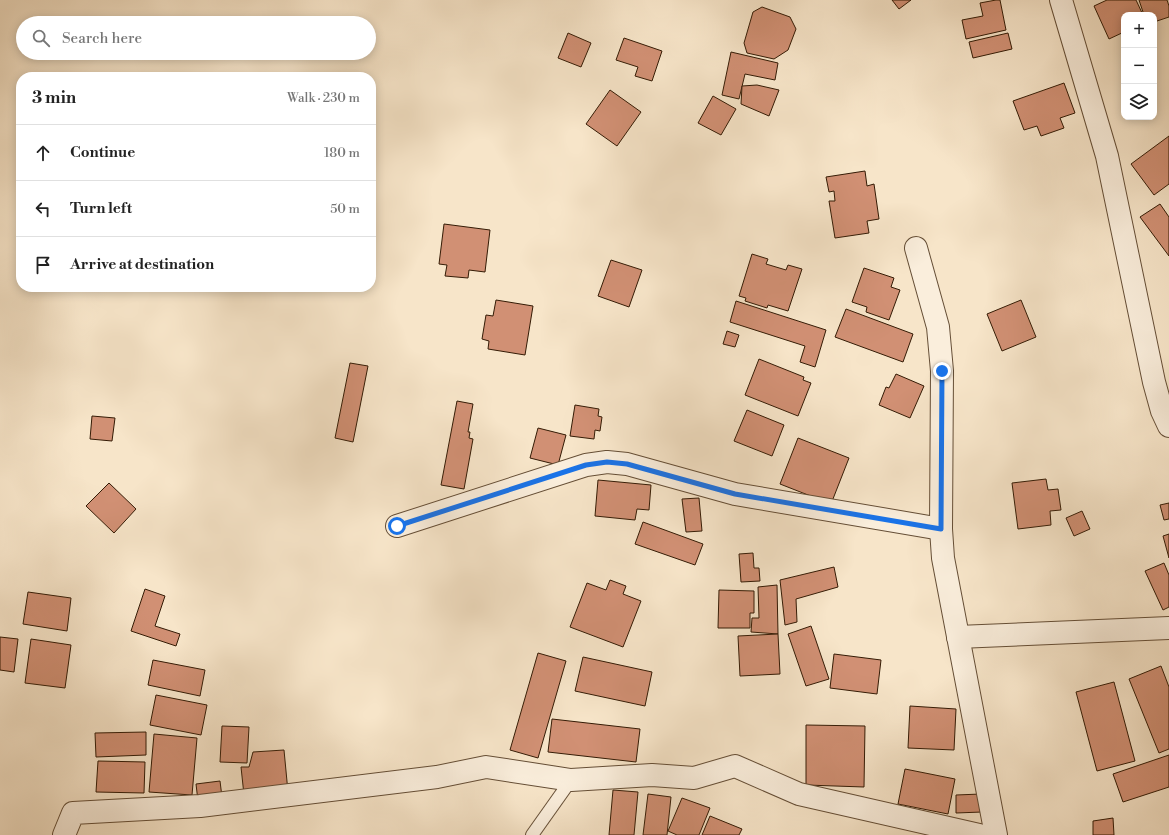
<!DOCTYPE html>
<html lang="en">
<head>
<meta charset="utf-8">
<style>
	:root { --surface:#fff; --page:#f2f2f2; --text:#222; --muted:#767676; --line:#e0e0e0 }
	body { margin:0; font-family:"Libre Bodoni",serif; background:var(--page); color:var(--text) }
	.controls { position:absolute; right:12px; top:12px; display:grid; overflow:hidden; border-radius:8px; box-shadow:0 2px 10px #0003 }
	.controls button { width:36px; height:36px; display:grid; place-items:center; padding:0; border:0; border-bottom:1px solid var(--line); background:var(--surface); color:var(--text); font:20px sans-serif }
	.stop { position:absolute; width:12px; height:12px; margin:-9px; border:3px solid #1a73e8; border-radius:50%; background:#fff }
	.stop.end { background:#1a73e8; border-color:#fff; box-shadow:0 1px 4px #0008 }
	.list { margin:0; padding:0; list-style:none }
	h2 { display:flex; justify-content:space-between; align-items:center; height:52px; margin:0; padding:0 16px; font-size:17px }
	h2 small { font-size:13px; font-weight:400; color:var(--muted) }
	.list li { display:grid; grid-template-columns:26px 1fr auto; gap:12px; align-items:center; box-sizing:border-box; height:56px; padding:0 16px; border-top:1px solid var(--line) }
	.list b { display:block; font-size:15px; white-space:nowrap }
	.list em { font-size:13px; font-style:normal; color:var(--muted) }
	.icon { flex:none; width:22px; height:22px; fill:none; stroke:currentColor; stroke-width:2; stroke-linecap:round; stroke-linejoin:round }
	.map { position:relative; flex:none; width:1169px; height:835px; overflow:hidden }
	.search { position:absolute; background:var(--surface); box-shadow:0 2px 10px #0003; left:16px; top:16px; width:360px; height:44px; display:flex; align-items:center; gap:10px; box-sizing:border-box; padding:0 14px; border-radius:22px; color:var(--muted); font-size:15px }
	.panel { position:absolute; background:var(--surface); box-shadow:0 2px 10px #0003; left:16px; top:72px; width:360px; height:220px; border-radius:16px }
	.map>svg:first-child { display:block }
	.building { fill:#d19074; stroke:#341b05 }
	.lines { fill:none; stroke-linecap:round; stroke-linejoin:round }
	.lane-casing { stroke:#654e36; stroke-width:14 }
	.street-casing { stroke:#654e36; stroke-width:24 }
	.lane { stroke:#faeedc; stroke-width:12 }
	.street { stroke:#faeedc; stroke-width:22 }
	.route { stroke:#1a73e8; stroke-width:5 }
</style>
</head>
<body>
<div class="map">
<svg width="1169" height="835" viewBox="0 0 1169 835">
	<rect width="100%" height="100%" fill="#f7e5c9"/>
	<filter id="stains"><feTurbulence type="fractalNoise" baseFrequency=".005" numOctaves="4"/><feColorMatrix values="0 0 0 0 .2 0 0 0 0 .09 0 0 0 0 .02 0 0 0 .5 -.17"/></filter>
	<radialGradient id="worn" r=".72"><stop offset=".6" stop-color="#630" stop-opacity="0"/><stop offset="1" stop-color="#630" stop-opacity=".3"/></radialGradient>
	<g class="building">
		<polygon points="892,0 911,0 899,9"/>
		<polygon points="996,0 1000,0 1006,30 966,39 962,20 983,16 980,3"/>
		<polygon points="1107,0 1136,0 1143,15 1124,15 1124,32 1109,39 1094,6"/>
		<polygon points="1139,0 1167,0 1169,6 1169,17 1154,22 1154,15 1144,15"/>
		<polygon points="762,7 790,17 796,29 788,50 774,59 747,53 744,43 753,12"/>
		<polygon points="568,33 591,43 581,67 558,58"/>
		<polygon points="1008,33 1012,49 973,58 969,42"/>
		<polygon points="624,38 662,51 652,81 635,76 638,67 616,60"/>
		<polygon points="731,52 778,63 775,80 745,74 739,99 722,95"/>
		<polygon points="1064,83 1075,113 1060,118 1064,128 1041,136 1037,126 1024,130 1013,101"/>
		<polygon points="757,85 779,90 769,116 741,104 742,86"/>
		<polygon points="610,90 641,112 617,146 586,124"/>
		<polygon points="713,96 736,109 721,135 698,123"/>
		<polygon points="1169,136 1169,184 1154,195 1131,164"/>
		<polygon points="865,171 867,186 874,184 879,219 867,221 869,233 835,238 829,201 835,201 834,191 829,192 826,177"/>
		<polygon points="1160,204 1169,217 1169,256 1140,217"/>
		<polygon points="444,224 490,230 485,272 469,270 468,278 445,276 447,265 439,264"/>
		<polygon points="752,254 768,259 766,264 786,270 788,265 802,269 788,311 768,305 767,308 745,301 746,298 739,296"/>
		<polygon points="611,260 642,270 629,307 598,296"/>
		<polygon points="864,268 894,278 891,287 900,290 889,320 866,312 867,307 852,302"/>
		<polygon points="496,300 533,306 525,355 488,349 489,341 482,339 486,315 493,316"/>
		<polygon points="1021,300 1036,337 1002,351 987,314"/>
		<polygon points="736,301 826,330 815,367 800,362 805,346 730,322"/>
		<polygon points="846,309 913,334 903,362 835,337"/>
		<polygon points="727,331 739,335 735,347 723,344"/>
		<polygon points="759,359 804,377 803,380 811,383 798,416 745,395"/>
		<polygon points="350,363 368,366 353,442 335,438"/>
		<polygon points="896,374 924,386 910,418 879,405 886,387 889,388"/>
		<polygon points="457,401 473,404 468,432 470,432 469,438 473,439 464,489 441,485"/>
		<polygon points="575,405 599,409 598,416 602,417 600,431 595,430 594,439 570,436"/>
		<polygon points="747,410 784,425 772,456 734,441"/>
		<polygon points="92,416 115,418 112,441 90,439"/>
		<polygon points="538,428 566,435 558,465 530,458"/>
		<polygon points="798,438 849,458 831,504 780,484"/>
		<polygon points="1046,479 1048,490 1058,489 1061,510 1050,511 1051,525 1018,529 1012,483"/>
		<polygon points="598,480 651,485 649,510 637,509 635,520 595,516"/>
		<polygon points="109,483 136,509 114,533 86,506"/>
		<polygon points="699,498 702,531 686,532 682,499"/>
		<polygon points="1169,503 1169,519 1164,520 1160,505"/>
		<polygon points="1082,511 1090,529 1074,536 1066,518"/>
		<polygon points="643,522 703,544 695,565 635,544"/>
		<polygon points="1169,534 1169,558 1163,536"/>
		<polygon points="753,553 754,568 759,568 760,581 741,582 739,554"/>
		<polygon points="1164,563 1169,575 1169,607 1163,610 1145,571"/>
		<polygon points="834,567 838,587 796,599 797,622 785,625 780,580"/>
		<polygon points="610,580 626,586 623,594 641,601 623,647 570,627 587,583 606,590"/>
		<polygon points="777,585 778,634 751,632 752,618 759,618 758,587"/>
		<polygon points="145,589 165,596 155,626 180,634 176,646 131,631"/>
		<polygon points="719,590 754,591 754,613 750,613 750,628 718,628"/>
		<polygon points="28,592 71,598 67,631 23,624"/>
		<polygon points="811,626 829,679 806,686 788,634"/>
		<polygon points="778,634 780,674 740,676 738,636"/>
		<polygon points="0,637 18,639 14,672 0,670"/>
		<polygon points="31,639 71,645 65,688 25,683"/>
		<polygon points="538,653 566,661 538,758 510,750"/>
		<polygon points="834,654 881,660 877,694 830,688"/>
		<polygon points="583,657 652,672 645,706 575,691"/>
		<polygon points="153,660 205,670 200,696 148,685"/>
		<polygon points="1161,666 1169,687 1169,749 1159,753 1129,679"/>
		<polygon points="1114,682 1135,761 1097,771 1076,692"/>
		<polygon points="156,695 207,705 201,735 150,725"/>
		<polygon points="910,706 956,709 954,750 908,748"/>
		<polygon points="552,719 640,729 636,762 548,752"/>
		<polygon points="806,725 865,726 864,787 806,785"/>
		<polygon points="222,726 249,727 247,763 220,762"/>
		<polygon points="146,732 146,755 96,757 95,733"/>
		<polygon points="154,734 197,738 192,795 149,792"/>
		<polygon points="284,750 288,792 244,795 241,767 249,767 253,752"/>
		<polygon points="1169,755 1169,787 1123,802 1113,774"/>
		<polygon points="98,761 145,762 144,793 96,792"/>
		<polygon points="905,769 955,779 948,814 898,804"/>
		<polygon points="220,781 222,797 198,801 196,784"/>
		<polygon points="613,790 638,792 634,835 609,835"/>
		<polygon points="648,794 671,797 667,835 643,835"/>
		<polygon points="981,794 982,812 956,813 956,795"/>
		<polygon points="682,798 710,808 699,835 677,835 668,831"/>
		<polygon points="710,816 742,829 739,835 702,835"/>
		<polygon points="1113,818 1114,835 1093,835 1093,821"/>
	</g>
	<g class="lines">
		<g class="lane-casing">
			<polyline id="lane" points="532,835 571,780"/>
		</g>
		<g class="street-casing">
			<g id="street">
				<polyline points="1061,0 1107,156 1154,382 1162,411 1169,426"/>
				<polyline points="916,248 938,327 942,371 941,529 943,558 996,835"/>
				<polyline points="397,526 586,465 607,462 627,464 735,494 941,529"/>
				<polyline points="958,637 1169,628"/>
				<polyline points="64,835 73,813 200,806 437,777 486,767 571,780 652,775 694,778 735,766 799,794 979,835"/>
			</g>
		</g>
		<use href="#lane" class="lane"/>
		<use href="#street" class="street"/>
	</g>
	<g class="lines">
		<polyline class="route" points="397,526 586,465 607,462 627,464 735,494 941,529 942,371"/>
	</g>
	<rect width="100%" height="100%" filter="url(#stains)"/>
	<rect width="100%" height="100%" fill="url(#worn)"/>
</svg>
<div class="controls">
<button>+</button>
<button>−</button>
<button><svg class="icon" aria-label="layers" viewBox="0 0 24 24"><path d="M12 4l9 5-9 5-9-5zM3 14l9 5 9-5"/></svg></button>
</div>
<div class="stop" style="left:397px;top:526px"></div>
<div class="stop end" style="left:942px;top:371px"></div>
<div class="search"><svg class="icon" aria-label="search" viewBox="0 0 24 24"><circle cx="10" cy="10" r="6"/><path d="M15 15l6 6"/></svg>Search here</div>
<section class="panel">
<h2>3 min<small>Walk · 230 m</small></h2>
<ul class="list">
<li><svg class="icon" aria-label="ahead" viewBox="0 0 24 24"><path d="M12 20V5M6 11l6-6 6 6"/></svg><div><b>Continue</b></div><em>180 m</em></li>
<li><svg class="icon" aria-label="left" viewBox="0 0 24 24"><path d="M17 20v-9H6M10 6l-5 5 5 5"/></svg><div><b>Turn left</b></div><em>50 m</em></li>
<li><svg class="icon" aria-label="arrive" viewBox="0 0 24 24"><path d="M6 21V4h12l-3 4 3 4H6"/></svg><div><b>Arrive at destination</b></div></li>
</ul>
</section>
</div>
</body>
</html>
